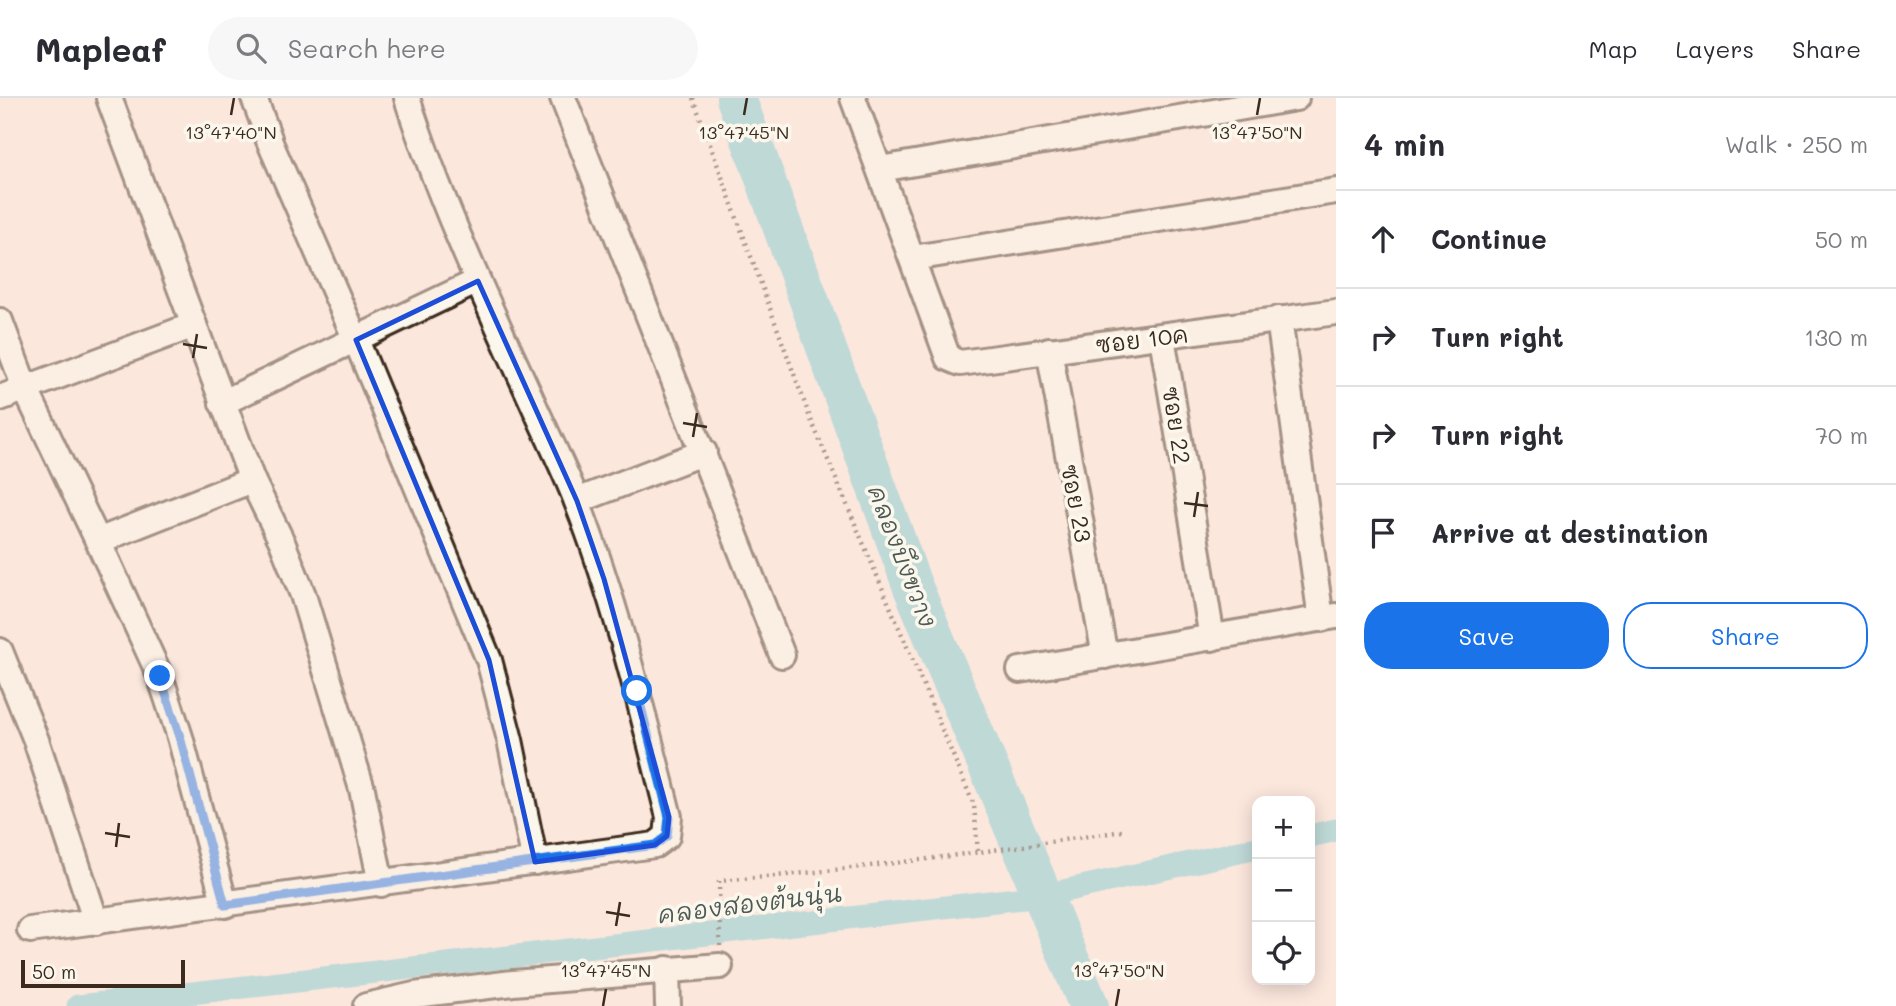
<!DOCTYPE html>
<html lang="en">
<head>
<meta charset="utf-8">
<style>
	:root { --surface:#fff; --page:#f7f7f7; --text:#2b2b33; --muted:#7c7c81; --line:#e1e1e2; --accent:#1a73e8 }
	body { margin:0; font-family:Mali,"Playpen Sans Thai",sans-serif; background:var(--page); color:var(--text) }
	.controls { position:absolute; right:21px; bottom:21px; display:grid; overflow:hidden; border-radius:14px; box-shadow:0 4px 18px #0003 }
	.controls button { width:63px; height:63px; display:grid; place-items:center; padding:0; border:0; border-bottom:2px solid var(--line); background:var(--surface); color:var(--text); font:35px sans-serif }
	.scale { position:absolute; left:21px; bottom:18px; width:164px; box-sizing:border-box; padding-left:7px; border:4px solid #3b2a1e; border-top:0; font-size:19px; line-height:24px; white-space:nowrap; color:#3b2a1e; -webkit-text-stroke:5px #fbf7ec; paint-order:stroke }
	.stop { position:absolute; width:21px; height:21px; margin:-16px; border:5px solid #1a73e8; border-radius:50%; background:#fff }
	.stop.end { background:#1a73e8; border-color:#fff; box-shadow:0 2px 7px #0008 }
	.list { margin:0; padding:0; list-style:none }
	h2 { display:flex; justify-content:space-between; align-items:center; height:91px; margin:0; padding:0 28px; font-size:30px }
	h2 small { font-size:23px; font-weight:400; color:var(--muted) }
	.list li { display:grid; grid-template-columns:46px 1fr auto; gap:21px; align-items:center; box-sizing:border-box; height:98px; padding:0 28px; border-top:2px solid var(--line) }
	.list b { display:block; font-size:26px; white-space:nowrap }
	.list em { font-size:23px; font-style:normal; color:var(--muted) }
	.actions { display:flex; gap:14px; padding:21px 28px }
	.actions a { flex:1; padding:16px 0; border:2px solid var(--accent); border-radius:28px; text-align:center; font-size:24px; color:var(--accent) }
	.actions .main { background:var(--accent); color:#fff }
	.icon { flex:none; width:38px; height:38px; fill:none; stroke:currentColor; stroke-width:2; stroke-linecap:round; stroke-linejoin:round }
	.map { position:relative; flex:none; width:1336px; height:908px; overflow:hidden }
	header { display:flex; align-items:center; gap:42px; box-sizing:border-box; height:98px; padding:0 35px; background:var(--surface); border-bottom:2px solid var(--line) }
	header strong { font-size:33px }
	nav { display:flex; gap:38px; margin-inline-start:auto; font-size:24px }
	.search { width:490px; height:63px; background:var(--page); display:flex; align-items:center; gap:18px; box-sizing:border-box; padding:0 24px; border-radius:38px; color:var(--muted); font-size:26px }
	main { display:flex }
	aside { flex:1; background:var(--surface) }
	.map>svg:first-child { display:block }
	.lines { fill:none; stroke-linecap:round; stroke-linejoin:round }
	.canal { stroke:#77c8d1; stroke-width:23 }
	.river { stroke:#77c8d1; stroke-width:40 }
	.street-casing { stroke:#3b2a1e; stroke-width:30 }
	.path { stroke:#3b2a1e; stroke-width:4.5; stroke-dasharray:2 5; stroke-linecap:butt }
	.street { stroke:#fbf7ec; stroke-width:24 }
	.route { stroke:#1a73e8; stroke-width:9 }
	.marked { fill:none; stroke:#1d4ed8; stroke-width:5; stroke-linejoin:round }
	.ticks { fill:none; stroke:#3b2a1e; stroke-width:2.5 }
	.labels { text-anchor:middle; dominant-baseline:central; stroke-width:7; stroke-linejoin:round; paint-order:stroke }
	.street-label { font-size:23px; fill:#3b2a1e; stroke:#fbf7ec }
	.water-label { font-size:24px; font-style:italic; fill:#4d5954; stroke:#fbf7ec }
	.ticks-label { font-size:18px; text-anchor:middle; fill:#3b2a1e; stroke:#fbf7ec; stroke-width:7; stroke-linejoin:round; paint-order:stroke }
</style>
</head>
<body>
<header>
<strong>Mapleaf</strong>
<div class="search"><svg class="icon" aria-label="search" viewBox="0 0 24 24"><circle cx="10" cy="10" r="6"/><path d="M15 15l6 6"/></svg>Search here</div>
<nav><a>Map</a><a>Layers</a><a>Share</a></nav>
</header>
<main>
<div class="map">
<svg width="1336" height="908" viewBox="0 0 1336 908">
	<rect width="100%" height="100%" fill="#fce7dd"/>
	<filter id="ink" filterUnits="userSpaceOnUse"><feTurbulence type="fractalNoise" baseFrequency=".0143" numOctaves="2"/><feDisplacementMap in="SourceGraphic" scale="14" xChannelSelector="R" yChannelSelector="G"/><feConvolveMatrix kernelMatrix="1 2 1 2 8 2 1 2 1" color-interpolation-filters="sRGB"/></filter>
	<g filter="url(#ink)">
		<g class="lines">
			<g class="canal">
				<polyline points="1310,738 1336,732"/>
				<polyline points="78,908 1041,798 1257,750"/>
			</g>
			<polyline class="river" points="736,0 912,487 1089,908"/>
			<g class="street-casing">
				<g id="street">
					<polyline points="109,0 252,382 282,444 303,497 362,691 381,786"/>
					<polyline points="254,0 269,40"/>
					<polyline points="563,0 782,557"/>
					<polyline points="853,0 948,260 960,265 1336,214"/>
					<polyline points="268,40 356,242 489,562 510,642 535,764"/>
					<polyline points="880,71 1296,0"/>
					<polyline points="913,160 1336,93"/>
					<polyline points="1279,221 1321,521"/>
					<polyline points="0,223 25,290 98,443 160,578 180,639 225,807"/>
					<polyline points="1162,239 1212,540"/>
					<polyline points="1049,252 1105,558"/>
					<polyline points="0,300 194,227"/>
					<polyline points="222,305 478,183"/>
					<polyline points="577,403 704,354"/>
					<polyline points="98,443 252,382"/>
					<polyline points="0,553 36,642 96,824"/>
					<polyline points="1020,572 1336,518"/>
					<path d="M30,832L655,747L667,738L669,719C642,613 617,506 577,404C564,370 547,337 532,303C487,204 440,104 407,0"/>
					<polyline points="667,871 668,908"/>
					<polyline points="366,908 414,897 513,885 720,868"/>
				</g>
			</g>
			<g class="path">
				<polyline points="693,0 809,317 974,707 978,755"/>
				<path d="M720,848L719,783C854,772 988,754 1122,733"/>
			</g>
			<use href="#street" class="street"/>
		</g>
	</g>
	<g class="lines" filter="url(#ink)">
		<polyline class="route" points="160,578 180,639 225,807 655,747 667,738 669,719 637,593"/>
	</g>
	<path d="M0 0H1336V908H0ZM478,183L577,403L604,481L669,719L667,738L655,747L535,764L489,562L356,242Z" fill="#fce7dd" fill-opacity=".55" fill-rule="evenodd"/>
	<path class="marked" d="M478,183L577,403L604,481L669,719L667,738L655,747L535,764L489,562L356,242Z"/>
	<path class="ticks" d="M231,17L234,0M744,17L747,0M1257,17L1260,0M183,246L207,250M193,260L197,236M683,325L707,329M693,339L697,315M1184,405L1208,408M1194,419L1198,394M105,735L130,739M116,749L119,725M606,814L630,818M616,828L620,804M603,908L606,891M1116,908L1119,891"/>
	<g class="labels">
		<g class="street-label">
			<text transform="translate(1142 241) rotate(-7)">ซอย 10ค</text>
			<text transform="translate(1177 327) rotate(81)">ซอย 22</text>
			<text transform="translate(1077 405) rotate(79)">ซอย 23</text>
		</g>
		<g class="water-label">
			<text transform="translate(903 458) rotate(69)">คลองบึงขวาง</text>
			<text transform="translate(750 805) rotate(-7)">คลองสองต้นนุ่น</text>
		</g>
	</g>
	<g class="ticks-label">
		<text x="231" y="41">13°47'40"N</text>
		<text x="744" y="41">13°47'45"N</text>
		<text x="1257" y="41">13°47'50"N</text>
		<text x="606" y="879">13°47'45"N</text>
		<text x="1119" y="879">13°47'50"N</text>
	</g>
</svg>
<div class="controls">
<button>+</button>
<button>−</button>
<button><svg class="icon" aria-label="locate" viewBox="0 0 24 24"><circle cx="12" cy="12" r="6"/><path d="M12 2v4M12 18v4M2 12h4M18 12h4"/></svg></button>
</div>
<div class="scale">50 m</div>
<div class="stop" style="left:637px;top:593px"></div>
<div class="stop end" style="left:160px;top:578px"></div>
</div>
<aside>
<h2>4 min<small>Walk · 250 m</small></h2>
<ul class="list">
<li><svg class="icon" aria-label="ahead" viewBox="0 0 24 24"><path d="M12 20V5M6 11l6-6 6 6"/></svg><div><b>Continue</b></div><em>50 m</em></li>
<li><svg class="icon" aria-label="right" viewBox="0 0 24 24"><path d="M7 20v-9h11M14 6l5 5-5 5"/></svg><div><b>Turn right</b></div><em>130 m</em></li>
<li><svg class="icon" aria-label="right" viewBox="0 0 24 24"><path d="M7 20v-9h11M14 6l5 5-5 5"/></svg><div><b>Turn right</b></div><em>70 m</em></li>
<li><svg class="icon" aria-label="arrive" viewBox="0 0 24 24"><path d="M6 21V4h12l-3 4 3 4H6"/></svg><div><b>Arrive at destination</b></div></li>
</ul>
<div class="actions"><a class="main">Save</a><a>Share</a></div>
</aside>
</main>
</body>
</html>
